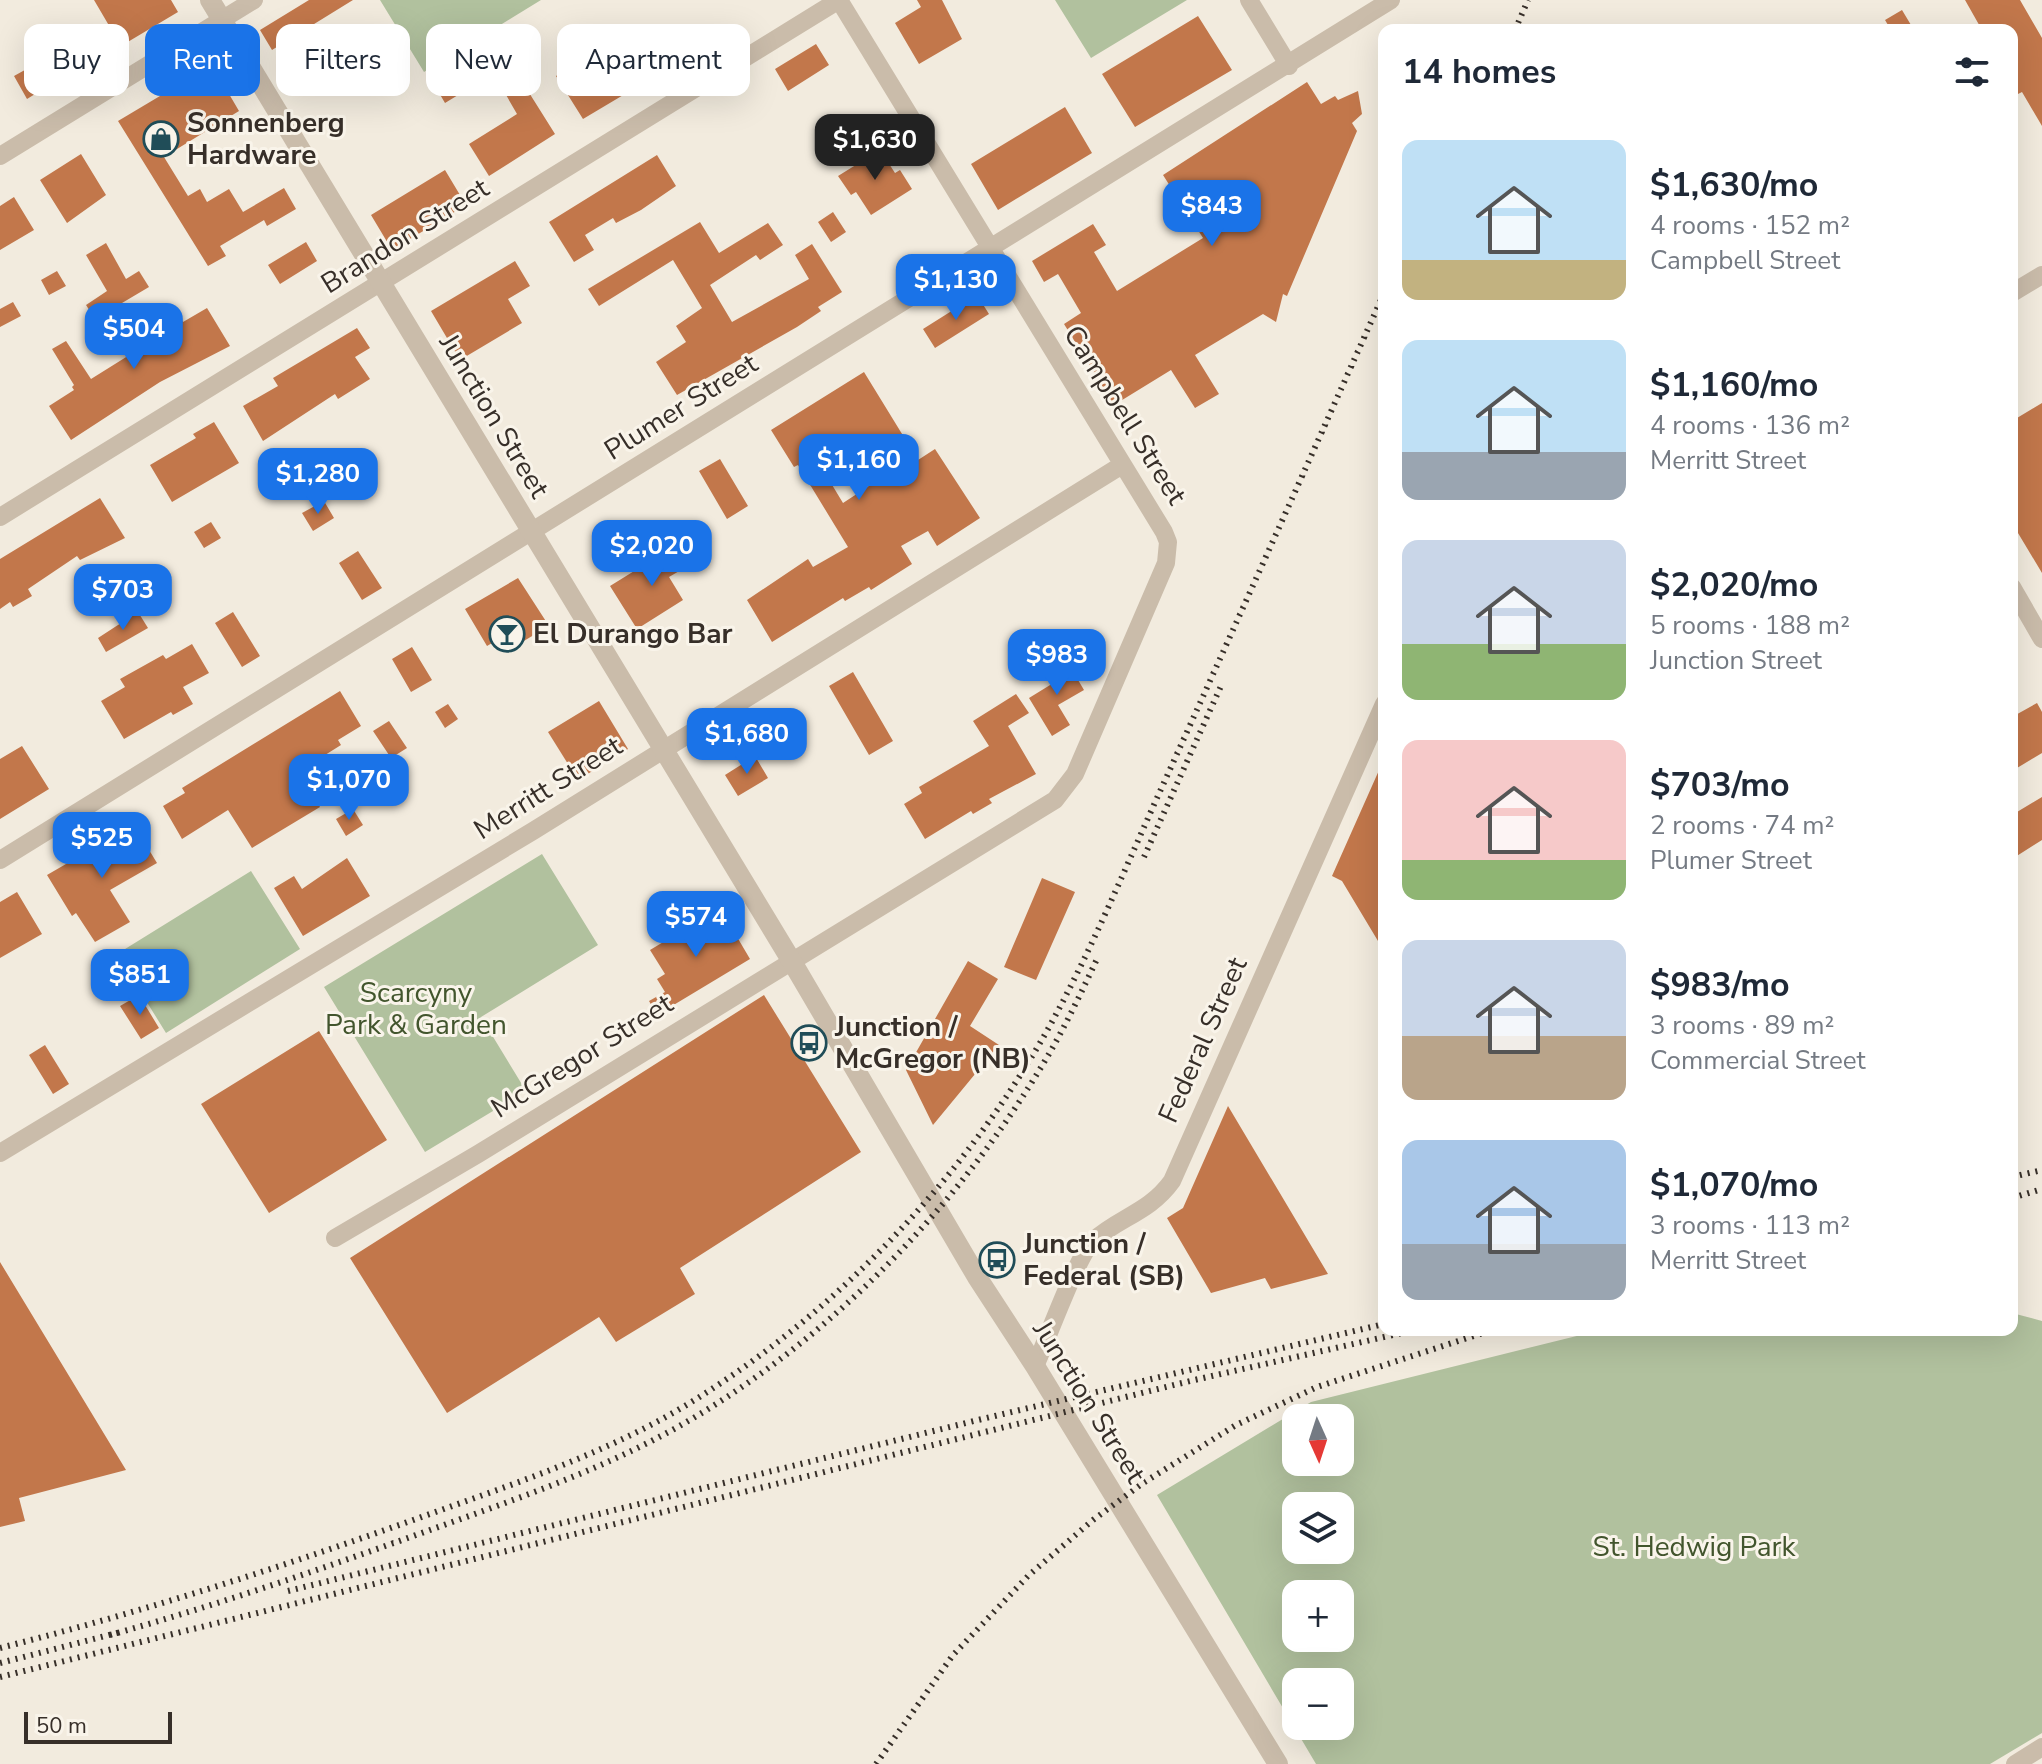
<!DOCTYPE html>
<html lang="en">
<head>
<meta charset="utf-8">
<style>
  :root { --surface:#fff; --page:#f6f6f7; --text:#1f2937; --muted:#747a83; --accent:#1a73e8 }
  body { margin:0; font-family:"Nunito Sans",sans-serif; background:var(--page); color:var(--text); height:100vh; display:flex; flex-direction:column; font-size:30px; white-space:nowrap }
  * { box-sizing:border-box; margin:0 }
  p { font-size:26px; color:var(--muted) }
  .icon { flex:none; width:44px; height:44px; fill:none; stroke:currentColor; stroke-width:2; stroke-linecap:round; stroke-linejoin:round }
  .map { position:relative; flex:1; overflow:hidden }
  .drawer { position:absolute; left:1378px; top:24px; width:640px; height:1312px; display:flex; flex-direction:column; background:var(--surface); border-radius:16px; box-shadow:0 8px 32px #0002 }
  .drawer>* { flex:none }
  .hud { position:absolute; left:24px; top:24px; width:760px; height:72px; display:flex; gap:16px }
  .needle { width:52px; rotate:177deg }
  .tools { position:absolute; left:1282px; top:1404px; display:grid; gap:16px }
  .tools a { display:grid; place-items:center; width:72px; height:72px; border-radius:16px; background:var(--surface); box-shadow:0 8px 32px #0002; font-size:40px }
  .scale { position:absolute; left:24px; bottom:20px; width:148px; box-sizing:border-box; padding-left:8px; border:4px solid #372f29; border-top:0; font-size:22px; line-height:28px; white-space:nowrap; color:#372f29; -webkit-text-stroke:6px #f9f4ea; paint-order:stroke }
  .price { position:absolute; translate:-50% -68px; padding:0 18px; border-radius:16px; background:var(--accent); color:#fff; font-size:26px; line-height:52px; filter:drop-shadow(0 2px 4px #0008) }
  .price::after { content:''; position:absolute; left:50%; top:48px; width:24px; height:18px; margin-left:-12px; background:inherit; clip-path:polygon(0 0,100% 0,50% 100%) }
  .price.current { background:#222; color:#fff }
  ul { padding:0; list-style:none }
  li { display:flex; align-items:center; gap:24px; height:200px; padding:0 24px }
  li span { display:grid; place-items:center; flex:none; width:224px; height:160px; border-radius:16px; color:#555 }
  li>.icon { margin-inline-start:auto }
  span .icon { width:96px; height:96px; fill:#fffc; stroke-width:1 }
  li b { font-size:34px }
  h2 { display:flex; justify-content:space-between; align-items:center; height:96px; padding:0 24px; font-size:34px }
  .chip { padding:0 28px; border-radius:16px; background:var(--surface); box-shadow:0 8px 32px #0002; font-size:28px; line-height:72px }
  .chip.current { background:var(--accent); color:#fff }
  .map>svg:first-child { display:block }
  .green { fill:#b1c19e; fill-rule:evenodd }
  .building { fill:#c2774b; fill-rule:evenodd }
  .lines { fill:none; stroke-linecap:round; stroke-linejoin:round }
  .minor { stroke:#cabcaa; stroke-width:18 }
  .tertiary { stroke:#cabcaa; stroke-width:20 }
  .rail { stroke:#372f29; stroke-width:6; stroke-dasharray:2 6; stroke-linecap:butt }
  .labels { text-anchor:middle; dominant-baseline:central; stroke-width:6; stroke-linejoin:round; paint-order:stroke }
  .poi-label { font-size:28px; font-weight:bold; fill:#372f29; stroke:#f9f4ea; text-anchor:start }
  .street-label { font-size:28px; fill:#372f29; stroke:#f9f4ea }
  .park-label { font-size:28px; fill:#42552d; stroke:#f9f4ea }
</style>
</head>
<body>
<div class="map">
<svg width="2042" height="1764" viewBox="0 0 2042 1764">
  <rect width="100%" height="100%" fill="#f2ebde"/>
  <path class="green" d="M380,0H541L424,72Z
    M1055,0H1187L1091,58Z
    M542,854L598,945L481,1017L526,1091L425,1152L324,987Z
    M251,871L300,949L166,1033L117,954Z
    M2012,1313L2042,1321V1733L1990,1764H1316L1157,1495L1311,1402L1601,1330H2012ZM1296,1418H1340V1462H1296ZM1296,1506H1340V1550H1296ZM1296,1594H1340V1638H1296ZM1296,1682H1340V1726H1296Z"/>
  <path class="building" d="M94,0H171L178,12L121,46Z
    M309,0H353L272,50L260,30Z
    M917,0H942L962,39L919,64L895,23L921,7Z
    M1965,0H2020L2042,38V126L2022,92L2012,97V30H1982Z
    M1902,10L1914,30H1891L1885,20Z
    M1198,16L1232,70L1135,127L1102,74Z
    M651,32L672,66L583,119L556,76L577,64L579,68L622,41L626,47Z
    M816,44L829,65L788,91L775,69Z
    M499,45L555,134L489,176L469,144L517,114L483,55Z
    M41,61L53,83L27,99L14,76Z
    M212,65L239,111L164,157L188,196L200,189L207,202L229,189L243,212L284,188L296,209L267,226L264,220L220,246L226,256L208,266L118,121Z
    M452,75L463,92L445,103L435,86Z
    M1307,82L1321,104L1335,96L1338,100L1358,91L1362,114L1352,123L1357,131L1287,296L1283,294L1276,322L1263,314L1195,355L1219,394L1195,408L1171,370L1114,405L1064,324L1081,313L1058,274L1044,282L1032,261L1093,224L1106,245L1094,252L1117,291L1203,238L1163,175Z
    M1065,107L1092,153L998,210L971,164Z
    M880,150L895,173L900,170L912,189L871,215L856,192L851,195L838,176Z
    M81,154L106,195L67,223L40,180Z
    M657,155L676,186L641,210L616,223L613,218L585,235L594,250L574,262L549,222Z
    M445,170L466,205L392,250L371,215Z
    M14,197L34,230L0,250V206Z
    M833,212L846,232L831,242L818,222Z
    M700,222L719,253L768,223L783,245L760,260L756,255L710,285L732,322L809,279L795,255L812,244L842,292L818,307L821,311L797,327L677,395L656,362L686,342L676,326L702,308L673,260L599,306L588,289Z
    M306,242L317,261L280,284L268,265Z
    M106,243L126,279L139,271L149,287L95,319L86,305L107,291L86,255Z
    M515,261L530,286L508,299L522,323L460,360L431,311Z
    M57,271L66,286L49,295L41,280Z
    M977,295L989,314L935,348L923,329Z
    M13,302L21,316L0,327V309Z
    M207,308L230,346L160,382L71,440L49,406L74,390L72,387L74,385L52,349L66,341L91,379L139,349L138,347L162,332L160,329L180,317L183,322Z
    M357,328L370,348L355,357L370,379L338,399L335,394L263,441L243,406L278,386L273,378Z
    M864,372L918,460L935,449L980,518L937,546L928,531L901,546L912,564L871,590L869,587L845,601L843,598L772,642L747,600L808,559L813,567L848,547L798,465L794,467L771,430ZM844,444L869,486L843,503L817,460Z
    M2042,403V573L2012,523V421Z
    M214,422L239,463L172,502L150,465L196,438L193,434Z
    M720,459L748,506L727,519L699,471Z
    M100,498L125,538L80,560L77,556L28,589L32,596L13,607L10,602L0,609V559Z
    M324,501L334,518L313,531L302,513Z
    M211,522L221,538L204,548L194,532Z
    M690,546L698,560L669,577L683,600L637,629L610,586L652,560L656,566Z
    M358,551L382,588L362,600L339,563Z
    M518,578L549,626L512,648L504,636L487,646L465,609Z
    M138,612L148,628L106,652L98,638Z
    M233,612L260,656L242,667L215,623Z
    M192,644L209,673L183,687L193,704L173,715L171,712L124,739L101,701L125,687L120,679L163,655L166,659Z
    M412,647L432,680L411,692L392,659Z
    M1065,658L1084,690L1058,705L1070,725L1052,736L1029,698L1055,682L1047,669Z
    M853,672L893,741L869,755L829,686Z
    M340,691L361,726L338,740L341,745L298,772L320,807L252,848L228,810L182,839L163,806L185,793L182,788Z
    M1016,694L1029,713L1008,726L1036,774L989,799L992,803L973,814L971,811L925,839L904,804L922,793L919,787L989,746L973,721Z
    M599,701L628,749L578,780L548,732Z
    M2037,703L2042,712V753L2017,768L2012,759V717Z
    M448,704L458,719L445,728L435,712Z
    M389,721L407,748L391,758L373,731Z
    M22,746L49,789L0,819V759Z
    M755,756L768,778L738,796L725,775Z
    M1384,759V951L1342,881L1332,876Z
    M2042,797V840L2012,859V815Z
    M353,809L363,825L346,836L336,819Z
    M132,822L157,863L110,890L130,922L95,942L76,913L72,916L47,875L116,835L114,832Z
    M347,858L370,896L303,936L274,888L294,876L302,889Z
    M1042,878L1075,892L1036,980L1004,967Z
    M17,892L42,934L0,958V902Z
    M720,908L750,959L657,1015L649,1001L665,992L657,979L665,974L650,950Z
    M968,961L998,979L970,1026L999,1045L933,1125L906,1070Z
    M139,995L159,1028L141,1039L120,1006Z
    M764,995L861,1152L680,1268L695,1294L616,1342L599,1317L447,1413L350,1258Z
    M319,1031L387,1140L269,1213L201,1104Z
    M45,1045L69,1084L53,1094L29,1055Z
    M1228,1106L1328,1274L1271,1289L1265,1278L1211,1293L1167,1218L1183,1208Z
    M0,1262L126,1470L19,1498L25,1521L0,1527Z"/>
  <g class="lines">
    <path class="minor" d="M1249,0L1289,66
      M0,156L254,0
      M2012,293L2042,275
      M0,517L839,0L1164,532L1168,542L1166,563L1075,774L1055,800L478,1154L335,1238
      M2012,587L2042,639
      M0,860L1391,0
      M0,1153L533,831L1122,465
      M1035,1366C1047,1341 1077,1256 1093,1241C1119,1217 1149,1213 1172,1181L1384,704
      M2015,1764L2042,1747"/>
    <path class="tertiary" d="M210,0L791,960L977,1277L1035,1366L1278,1764"/>
    <path class="rail" d="M1515,30L1528,0
      M1144,857L1221,686
      M2012,1177L2042,1170
      M2012,1198L2042,1189
      M288,1591L982,1419L1384,1324
      M110,1635C218,1605 324,1568 430,1530C522,1497 616,1465 700,1414C840,1329 962,1201 1046,1059C1065,1027 1081,993 1097,959
      M0,1648C142,1612 279,1568 416,1519C510,1485 607,1454 693,1401C838,1311 964,1178 1048,1029C1093,948 1128,861 1167,776C1240,615 1312,454 1384,293
      M0,1663L121,1632
      M0,1677L1190,1381L1415,1330
      M876,1764L953,1655L1029,1575L1093,1520L1143,1483L1236,1425L1317,1387L1492,1330"/>
  </g>
  <defs>
    <symbol id="shop-ring" viewBox="-11 -11 22 22"><circle r="9.5" fill="#f9f4ea" stroke="#204d58" stroke-width="1.5"/><path d="M-5-2.5h2.3a2.7 3.5 0 0 1 5.4 0H5L5.5 6h-11ZM-1.5-2.5h3a1.5 2.3 0 0 0-3 0Z" fill="#204d58"/></symbol>
    <symbol id="bar-ring" viewBox="-11 -11 22 22"><circle r="9.5" fill="#f9f4ea" stroke="#204d58" stroke-width="1.5"/><path d="M-6-5H6L.8 .8V4.5H3.5V6h-7V4.5H-.8V.8Z" fill="#204d58"/></symbol>
    <symbol id="bus-ring" viewBox="-11 -11 22 22"><circle r="9.5" fill="#f9f4ea" stroke="#204d58" stroke-width="1.5"/><path d="M-5-6H5V4H4V6H2V4H-2V6H-4V4H-5ZM-3.5-4V0h7V-4ZM-3.5 1.2v1.5H-2V1.2ZM2 1.2v1.5H3.5V1.2Z" fill="#204d58"/></symbol>
  </defs>
  <g fill-rule="evenodd">
    <use href="#shop-ring" x="141" y="119" width="40" height="40"/>
    <use href="#bar-ring" x="487" y="614" width="40" height="40"/>
    <use href="#bus-ring" x="789" y="1023" width="40" height="40"/>
    <use href="#bus-ring" x="977" y="1240" width="40" height="40"/>
  </g>
  <g class="labels">
    <g class="poi-label">
      <text x="187" y="123">Sonnenberg<tspan x="187" dy="32">Hardware</tspan></text>
      <text x="533" y="634">El Durango Bar</text>
      <text x="835" y="1027">Junction /<tspan x="835" dy="32">McGregor (NB)</tspan></text>
      <text x="1023" y="1244">Junction /<tspan x="1023" dy="32">Federal (SB)</tspan></text>
    </g>
    <g class="street-label">
      <text transform="translate(405 236) rotate(-32)">Brandon Street</text>
      <text transform="translate(681 407) rotate(-32)">Plumer Street</text>
      <text transform="translate(1125 415) rotate(58)">Campbell Street</text>
      <text transform="translate(494 416) rotate(59)">Junction Street</text>
      <text transform="translate(548 788) rotate(-32)">Merritt Street</text>
      <text transform="translate(1203 1040) rotate(-66)">Federal Street</text>
      <text transform="translate(582 1056) rotate(-32)">McGregor Street</text>
      <text transform="translate(1089 1402) rotate(58)">Junction Street</text>
    </g>
    <g class="park-label">
      <text x="416" y="993">Scarcyny<tspan x="416" dy="32">Park &amp; Garden</tspan></text>
      <text x="1694" y="1547">St. Hedwig Park</text>
    </g>
  </g>
</svg>
<div class="tools">
<a><svg class="needle" viewBox="-14 -14 28 28"><path d="M0-13l5 13h-10z" fill="#e53935"/><path d="M0 13l5-13h-10z" fill="#747a83"/></svg></a>
<a><svg class="icon" aria-label="layers" viewBox="0 0 24 24"><path d="M12 4l9 5-9 5-9-5zM3 14l9 5 9-5"/></svg></a>
<a>+</a>
<a>−</a>
</div>
<div class="scale">50 m</div>
<b class="price current" style="left:875px;top:182px">$1,630</b>
<b class="price" style="left:1212px;top:248px">$843</b>
<b class="price" style="left:956px;top:322px">$1,130</b>
<b class="price" style="left:134px;top:371px">$504</b>
<b class="price" style="left:859px;top:502px">$1,160</b>
<b class="price" style="left:318px;top:516px">$1,280</b>
<b class="price" style="left:652px;top:588px">$2,020</b>
<b class="price" style="left:123px;top:632px">$703</b>
<b class="price" style="left:1057px;top:697px">$983</b>
<b class="price" style="left:747px;top:776px">$1,680</b>
<b class="price" style="left:349px;top:822px">$1,070</b>
<b class="price" style="left:102px;top:880px">$525</b>
<b class="price" style="left:696px;top:959px">$574</b>
<b class="price" style="left:140px;top:1017px">$851</b>
<div class="hud">
<a class="chip">Buy</a>
<a class="chip current">Rent</a>
<a class="chip">Filters</a>
<a class="chip">New</a>
<a class="chip">Apartment</a>
</div>
<section class="drawer">
<h2>14 homes<svg class="icon" aria-label="filters" viewBox="0 0 24 24"><path d="M4 7h16M4 17h16"/><circle cx="9" cy="7" r="2"/><circle cx="15" cy="17" r="2"/></svg></h2>
<ul>
<li><span style="background:linear-gradient(#bfe0f5 75%,#c2b280 0)"><svg class="icon" aria-label="home" viewBox="0 0 24 24"><path d="M3 11l9-7 9 7M6 9v11h12V9"/></svg></span><div><b>$1,630/mo</b><p>4 rooms · 152 m²</p><p>Campbell Street</p></div></li>
<li><span style="background:linear-gradient(#bfe0f5 70%,#9aa5b1 0)"><svg class="icon" aria-label="home" viewBox="0 0 24 24"><path d="M3 11l9-7 9 7M6 9v11h12V9"/></svg></span><div><b>$1,160/mo</b><p>4 rooms · 136 m²</p><p>Merritt Street</p></div></li>
<li><span style="background:linear-gradient(#c9d6e8 65%,#8fb573 0)"><svg class="icon" aria-label="home" viewBox="0 0 24 24"><path d="M3 11l9-7 9 7M6 9v11h12V9"/></svg></span><div><b>$2,020/mo</b><p>5 rooms · 188 m²</p><p>Junction Street</p></div></li>
<li><span style="background:linear-gradient(#f6c9c9 75%,#8fb573 0)"><svg class="icon" aria-label="home" viewBox="0 0 24 24"><path d="M3 11l9-7 9 7M6 9v11h12V9"/></svg></span><div><b>$703/mo</b><p>2 rooms · 74 m²</p><p>Plumer Street</p></div></li>
<li><span style="background:linear-gradient(#c9d6e8 60%,#b9a48a 0)"><svg class="icon" aria-label="home" viewBox="0 0 24 24"><path d="M3 11l9-7 9 7M6 9v11h12V9"/></svg></span><div><b>$983/mo</b><p>3 rooms · 89 m²</p><p>Commercial Street</p></div></li>
<li><span style="background:linear-gradient(#a9c7e8 65%,#9aa5b1 0)"><svg class="icon" aria-label="home" viewBox="0 0 24 24"><path d="M3 11l9-7 9 7M6 9v11h12V9"/></svg></span><div><b>$1,070/mo</b><p>3 rooms · 113 m²</p><p>Merritt Street</p></div></li>
</ul>
</section>
</div>
</body>
</html>
